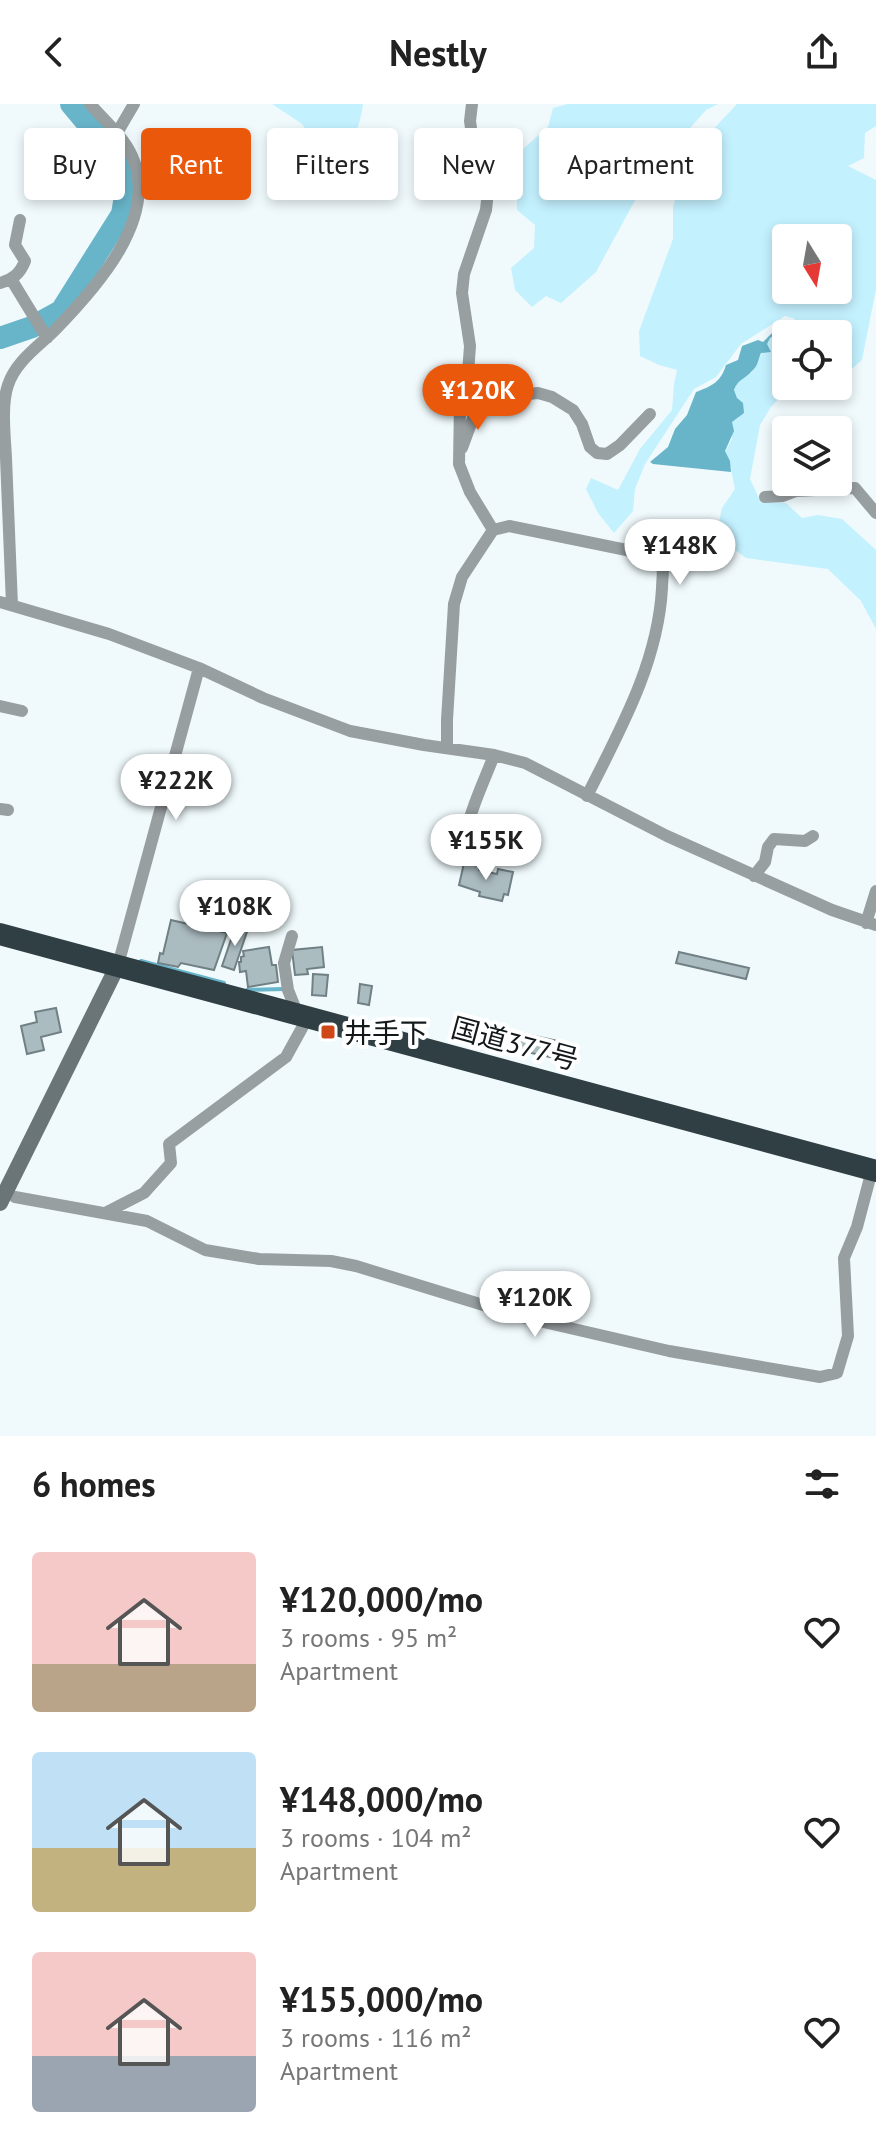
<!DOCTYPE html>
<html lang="en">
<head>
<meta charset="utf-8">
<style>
  :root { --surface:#fff; --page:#f6f6f6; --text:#222; --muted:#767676; --accent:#ea580c }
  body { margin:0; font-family:"PT Sans","Noto Sans JP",sans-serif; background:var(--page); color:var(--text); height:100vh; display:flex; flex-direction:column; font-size:30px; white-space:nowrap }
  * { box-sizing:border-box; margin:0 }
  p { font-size:26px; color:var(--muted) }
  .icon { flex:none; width:44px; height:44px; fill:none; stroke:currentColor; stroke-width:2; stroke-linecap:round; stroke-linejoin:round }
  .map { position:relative; height:1332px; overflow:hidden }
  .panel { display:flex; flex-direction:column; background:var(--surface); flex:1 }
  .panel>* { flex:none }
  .hud { position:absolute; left:24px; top:24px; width:828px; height:72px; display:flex; gap:16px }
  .needle { width:52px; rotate:169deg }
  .controls { position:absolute; left:772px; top:120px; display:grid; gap:16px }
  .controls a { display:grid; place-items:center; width:80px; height:80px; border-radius:8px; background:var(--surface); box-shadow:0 4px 12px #0003; font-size:40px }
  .price { position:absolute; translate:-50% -68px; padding:0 18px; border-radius:28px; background:#fff; color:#222; font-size:26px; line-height:52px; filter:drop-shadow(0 2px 4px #0008) }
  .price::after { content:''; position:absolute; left:50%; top:48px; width:24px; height:18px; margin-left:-12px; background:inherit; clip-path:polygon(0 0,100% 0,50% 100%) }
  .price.current { background:var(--accent); color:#fff }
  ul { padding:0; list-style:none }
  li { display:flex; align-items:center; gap:24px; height:200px; padding:0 32px }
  li span { display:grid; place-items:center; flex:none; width:224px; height:160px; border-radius:8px; color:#555 }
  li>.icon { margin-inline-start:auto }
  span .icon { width:96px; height:96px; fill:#fffc; stroke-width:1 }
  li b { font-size:34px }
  h2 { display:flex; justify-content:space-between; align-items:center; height:96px; padding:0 32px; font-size:34px }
  .tag { padding:0 28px; border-radius:8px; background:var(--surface); box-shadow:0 4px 12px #0003; font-size:28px; line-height:72px }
  .tag.current { background:var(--accent); color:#fff }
  header { display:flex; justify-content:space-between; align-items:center; height:104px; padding:0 32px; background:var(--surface); font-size:36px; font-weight:600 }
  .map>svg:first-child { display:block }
  .green { fill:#c4f1fe; fill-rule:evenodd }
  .water { fill:#68b4c9 }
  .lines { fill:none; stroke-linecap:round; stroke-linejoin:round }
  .stream { stroke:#68b4c9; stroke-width:4 }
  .river { stroke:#68b4c9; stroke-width:22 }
  .building { fill:#abbcc1; stroke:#708084; stroke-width:2 }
  .street { stroke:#989fa1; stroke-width:12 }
  .secondary { stroke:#6a7578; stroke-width:16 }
  .highway { stroke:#303f43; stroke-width:22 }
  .poi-dot { fill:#cf4719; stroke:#fff; stroke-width:3 }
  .labels { text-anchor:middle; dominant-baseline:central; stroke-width:8; stroke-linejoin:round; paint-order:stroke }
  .poi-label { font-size:28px; fill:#13191b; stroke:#fff; text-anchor:start }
  .street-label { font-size:28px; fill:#13191b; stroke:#fff }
</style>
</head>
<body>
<header><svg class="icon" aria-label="back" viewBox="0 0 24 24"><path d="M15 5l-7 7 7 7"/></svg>Nestly<svg class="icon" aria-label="share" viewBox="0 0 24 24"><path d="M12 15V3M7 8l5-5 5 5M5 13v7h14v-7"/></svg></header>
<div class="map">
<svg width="876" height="1332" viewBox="0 0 876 1332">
  <rect width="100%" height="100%" fill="#f0fafd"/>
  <path class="green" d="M272,0H363C357,37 353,36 319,45L302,20Z
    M568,0H718L706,6L669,48L640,87L596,168L561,199L546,192L532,203L515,186L511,164L534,144L535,121L517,106L516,69L524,44L548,23L553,4Z
    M737,0H876V22L865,29L864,54L848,62L876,76V185L862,256L844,272L838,265V230H786V282H791L771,303L760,321L750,375L760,396L786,399L802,414L818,411L842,415L876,446V525L861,497L828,465L746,454L716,432L722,404L735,385C732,372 731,359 725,348L732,335V317L738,314L737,294L734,287L737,278L752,268L770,234L784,225L792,224L791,218L795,215L785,212L741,240L716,273L694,285L645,360L635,385L633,407L614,429L598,409L586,385L591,374L618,386L640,345L672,306L674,280L677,266L659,261L640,252L639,227L673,135V103L682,72L703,36ZM786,134H838V186H786Z"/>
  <path class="water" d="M787,216L791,218L792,224L785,225L782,230L778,229L770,234L767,240L771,248L761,249C758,256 758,262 752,267C745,275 738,275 734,286L737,294L743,299L744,309L732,318L734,327L725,347L730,357L731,368L653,360L650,358L668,343L675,325L687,311L696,288C712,282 721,278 726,261L738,256L742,242L758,236L763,238L774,227L775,221Z"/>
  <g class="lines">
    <path class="stream" d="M141,857L224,879
      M247,886L284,885"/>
    <path class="river" d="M0,234L32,223L61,207L122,110L127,80L117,55L71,0"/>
  </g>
  <path class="building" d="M464,759L479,762V766L497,770L498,765L513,768L508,791L504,790L502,797L479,792L480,788L459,781Z
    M171,816L227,829L214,866L181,859L178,863L158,859L160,849L163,850Z
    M236,821L248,825L234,866L222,862Z
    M269,843L272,861H276L278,878L248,883L246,867L240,868L239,858H241V853L244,852L243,847Z
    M322,843L324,863L307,865L308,870L295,871L292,846Z
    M679,848L749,864L746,875L676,859Z
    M313,870L328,871L326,892L312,891Z
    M360,880L372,882L369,901L358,899Z
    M56,904L61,928L41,933L44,946L27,950L21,922L37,918L35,908Z
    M521,929L558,937L555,954L517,946Z"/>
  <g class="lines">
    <path class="street" d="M117,29L134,0
      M11,175L47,234
      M0,179C13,175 20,170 25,157L15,141L20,116
      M462,344L482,290L518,291L538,289L552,293L573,306L582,320L590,343L597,349L607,350L620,341L650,310
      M765,393L783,392L796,387L855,384L876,409
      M493,426L509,422L646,450L660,454C665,464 662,474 662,484C658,559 620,626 587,692
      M0,498L109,530L199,564L263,594L350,627L424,641L494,651L525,659L667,732L832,806L876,821
      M12,501C10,452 8,403 6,354C5,333 1,301 8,281C16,257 38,243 55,226C95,185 160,114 132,52C123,32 104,16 90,0
      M0,602L22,607
      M447,643V616L454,500L462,473L493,426L470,388L459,360L460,298L468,269L470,242L462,189L464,170L486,106L488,87L484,66L473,38L470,17L472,0
      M0,705L8,706
      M465,755C462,719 482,684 494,651
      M754,772L765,758L768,743L774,735L805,737L813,732
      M866,819L876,787
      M292,832L284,859L288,886L298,911
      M118,861L199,564
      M15,1093L147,1117L205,1146L259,1155L331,1157L356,1162L522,1213L669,1247L820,1273L837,1269L848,1232L844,1154L857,1123L872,1066
      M105,1109L144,1089L171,1059L169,1040L286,953L308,913"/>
    <path class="secondary" d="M0,1099L118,861"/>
    <path class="highway" d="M0,830L876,1067"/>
  </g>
  <rect class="poi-dot" x="320" y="920" width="16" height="16" rx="4"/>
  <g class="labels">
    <g class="poi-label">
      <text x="344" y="928">井手下</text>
    </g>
    <g class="street-label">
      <text transform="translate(515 939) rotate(15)">国道377号</text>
    </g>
  </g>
</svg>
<div class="controls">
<a><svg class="needle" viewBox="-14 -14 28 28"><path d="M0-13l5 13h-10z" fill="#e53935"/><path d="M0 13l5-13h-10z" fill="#767676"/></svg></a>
<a><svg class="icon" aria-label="locate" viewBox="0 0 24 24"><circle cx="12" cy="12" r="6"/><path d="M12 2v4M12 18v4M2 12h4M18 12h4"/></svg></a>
<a><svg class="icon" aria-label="layers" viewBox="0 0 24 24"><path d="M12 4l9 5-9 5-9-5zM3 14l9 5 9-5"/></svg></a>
</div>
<b class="price current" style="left:478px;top:328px">¥120K</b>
<b class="price" style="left:680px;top:483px">¥148K</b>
<b class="price" style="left:176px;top:718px">¥222K</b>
<b class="price" style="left:486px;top:778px">¥155K</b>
<b class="price" style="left:235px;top:844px">¥108K</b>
<b class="price" style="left:535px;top:1235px">¥120K</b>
<div class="hud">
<a class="tag">Buy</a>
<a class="tag current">Rent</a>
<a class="tag">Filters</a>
<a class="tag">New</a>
<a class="tag">Apartment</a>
</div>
</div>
<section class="panel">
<h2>6 homes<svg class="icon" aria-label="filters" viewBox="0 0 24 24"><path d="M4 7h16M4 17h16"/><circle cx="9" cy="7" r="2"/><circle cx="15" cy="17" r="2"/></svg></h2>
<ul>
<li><span style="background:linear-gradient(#f6c9c9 70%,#b9a48a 0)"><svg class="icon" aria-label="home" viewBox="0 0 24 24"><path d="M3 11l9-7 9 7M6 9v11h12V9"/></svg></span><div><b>¥120,000/mo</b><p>3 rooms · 95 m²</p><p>Apartment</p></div><svg class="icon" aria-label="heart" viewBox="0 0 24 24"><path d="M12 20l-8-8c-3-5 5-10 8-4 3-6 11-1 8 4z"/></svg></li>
<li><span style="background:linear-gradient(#bfe0f5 60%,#c2b280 0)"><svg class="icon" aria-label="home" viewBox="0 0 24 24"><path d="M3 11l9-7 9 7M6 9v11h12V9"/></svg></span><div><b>¥148,000/mo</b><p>3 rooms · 104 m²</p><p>Apartment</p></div><svg class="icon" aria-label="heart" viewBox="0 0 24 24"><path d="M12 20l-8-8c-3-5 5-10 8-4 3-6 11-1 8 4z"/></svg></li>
<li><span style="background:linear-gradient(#f6c9c9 65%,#9aa5b1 0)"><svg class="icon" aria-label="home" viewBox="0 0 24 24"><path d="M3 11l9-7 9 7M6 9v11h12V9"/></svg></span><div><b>¥155,000/mo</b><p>3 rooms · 116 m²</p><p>Apartment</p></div><svg class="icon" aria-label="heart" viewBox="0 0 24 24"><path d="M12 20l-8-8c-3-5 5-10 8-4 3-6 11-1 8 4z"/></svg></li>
</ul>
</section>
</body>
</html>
